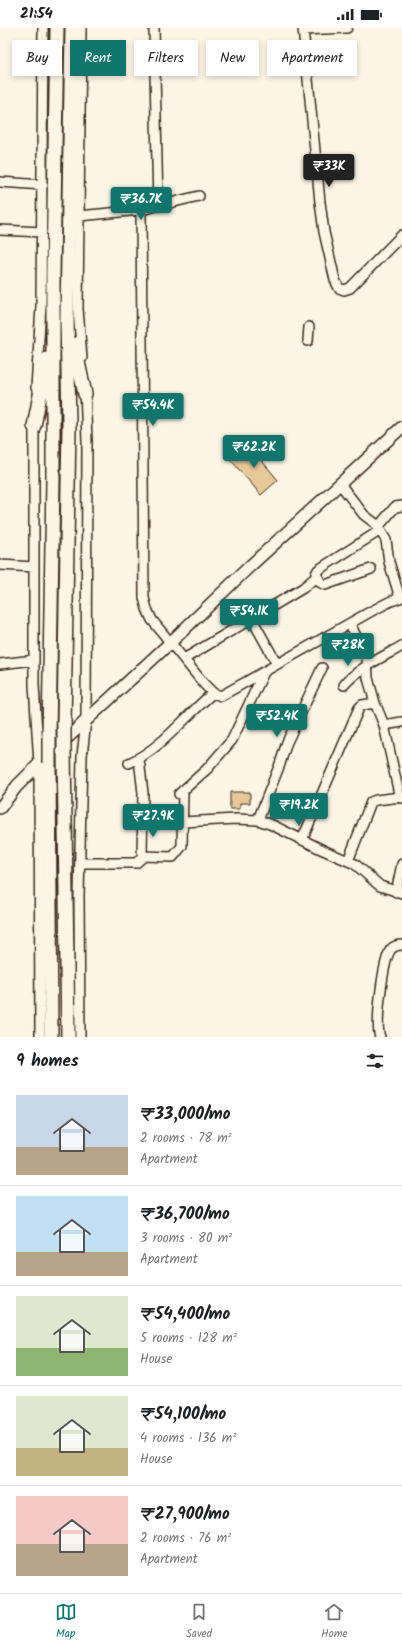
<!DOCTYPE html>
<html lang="en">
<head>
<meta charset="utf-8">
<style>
  :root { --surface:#fff; --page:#f2f2f2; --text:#202124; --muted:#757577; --line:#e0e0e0; --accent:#0f766e }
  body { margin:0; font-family:Kalam,sans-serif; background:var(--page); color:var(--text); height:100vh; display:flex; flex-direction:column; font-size:15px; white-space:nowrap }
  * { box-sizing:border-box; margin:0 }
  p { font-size:13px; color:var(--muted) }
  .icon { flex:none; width:22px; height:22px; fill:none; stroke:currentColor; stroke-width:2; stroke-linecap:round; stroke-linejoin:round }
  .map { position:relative; height:1009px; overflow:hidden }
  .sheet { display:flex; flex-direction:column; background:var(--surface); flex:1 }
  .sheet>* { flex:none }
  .hud { position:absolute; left:12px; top:12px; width:378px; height:36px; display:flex; gap:8px }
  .price { position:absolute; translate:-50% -34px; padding:0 9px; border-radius:4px; background:var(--accent); color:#fff; font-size:13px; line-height:26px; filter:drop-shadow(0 1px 2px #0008) }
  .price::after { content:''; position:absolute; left:50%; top:24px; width:12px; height:9px; margin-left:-6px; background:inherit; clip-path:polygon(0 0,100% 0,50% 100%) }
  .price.current { background:#222; color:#fff }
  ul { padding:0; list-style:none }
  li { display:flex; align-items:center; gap:12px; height:100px; padding:0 16px }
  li+li { border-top:1px solid var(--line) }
  li span { display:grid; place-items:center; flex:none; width:112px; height:80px; border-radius:0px; color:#555 }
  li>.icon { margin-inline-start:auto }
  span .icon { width:48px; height:48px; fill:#fffc; stroke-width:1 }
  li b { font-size:17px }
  h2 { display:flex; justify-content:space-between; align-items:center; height:48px; padding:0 16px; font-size:17px }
  .chip { padding:0 14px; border-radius:0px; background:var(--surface); box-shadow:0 2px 6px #0003; font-size:14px; line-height:36px }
  .chip.current { background:var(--accent); color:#fff }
  .status { display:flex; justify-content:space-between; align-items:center; height:28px; padding:0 20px; background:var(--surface); direction:ltr }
  .status svg { height:11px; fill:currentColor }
  .tab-bar { display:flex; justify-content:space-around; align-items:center; height:56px; border-top:1px solid var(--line); background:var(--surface); font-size:11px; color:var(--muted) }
  .tab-bar a { display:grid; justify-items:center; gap:2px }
  .tab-bar .current { color:var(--accent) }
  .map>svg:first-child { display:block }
  .building { fill:#e7c899; stroke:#3b2a1e }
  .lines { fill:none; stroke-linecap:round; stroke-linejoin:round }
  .minor-casing { stroke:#3b2a1e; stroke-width:12 }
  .major-casing { stroke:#3b2a1e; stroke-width:14 }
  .highway-casing { stroke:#3b2a1e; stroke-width:16 }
  .minor { stroke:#fcf5e5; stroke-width:9 }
  .major { stroke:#fcf5e5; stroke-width:11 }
  .highway { stroke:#fcf5e5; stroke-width:13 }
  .highway-bridge-casing { stroke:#3b2a1e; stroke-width:16; stroke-linecap:butt }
  .highway-bridge { stroke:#fcf5e5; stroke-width:13 }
</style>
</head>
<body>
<div class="status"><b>21:54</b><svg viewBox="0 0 49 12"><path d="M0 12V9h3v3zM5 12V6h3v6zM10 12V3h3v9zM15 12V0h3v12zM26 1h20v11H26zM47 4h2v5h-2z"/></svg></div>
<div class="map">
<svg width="402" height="1009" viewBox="0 0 402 1009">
  <rect width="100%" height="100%" fill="#fcf5e5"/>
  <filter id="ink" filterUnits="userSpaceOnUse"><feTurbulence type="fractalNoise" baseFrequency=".025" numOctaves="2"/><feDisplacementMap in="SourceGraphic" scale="8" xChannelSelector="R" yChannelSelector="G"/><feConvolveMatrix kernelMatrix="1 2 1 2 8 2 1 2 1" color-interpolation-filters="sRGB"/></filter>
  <g filter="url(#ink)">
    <path class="building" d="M247,415L278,452L261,467L229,430Z
      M230,764H250V775H240V781H230Z"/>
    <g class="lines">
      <defs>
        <path id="minor" d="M81,0L78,281L82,330
          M154,0L158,178
          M303,0L320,174L324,204L335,252L339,260L344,262L350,260L402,207
          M303,2L347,0
          M0,154L43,157
          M141,182L144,570L147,581L152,592L204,656L213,665L221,668L368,585L389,574L402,569
          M79,188L141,182L199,168
          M0,202L42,204
          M308,313L309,299
          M36,360L41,278L43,0
          M34,393V657L39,736L40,1009
          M340,456L364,487L376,496L379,501L376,505L318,542L316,546L321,555L325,557L371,541
          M378,499L395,479L402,478
          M379,501L386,512L389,534L400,570
          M0,537L34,539
          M252,591L277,636
          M350,596L367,630L368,650L375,675L384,697L399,766L402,770
          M184,631L303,560L317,548
          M0,636L34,632
          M344,657C358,640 383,629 402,618
          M384,697L402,694
          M139,731L143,765L142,828L173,829L182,818L183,762
          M129,735C163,720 185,688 213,665
          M179,766L207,741L232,712L264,644
          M258,792L280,736L287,714L322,640
          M183,794L236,791L258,792L270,796L323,822L355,836L380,858L402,865
          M302,812L359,680L362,677L375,675
          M348,833L371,774L376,772L401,769
          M80,835H136L144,828
          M396,864L402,836
          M80,1009L79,868L82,728L86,692L87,413L85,361
          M380,1009C375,996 383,932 391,921C394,918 398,917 402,917"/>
        <path id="major" d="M0,780L17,758L39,736L170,615L249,539L402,399"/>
        <path id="highway" d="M74,316L85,366
          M34,398L47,331
          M64,697L69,397L67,288L72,0
          M49,709L53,451V245L57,0
          M64,722L68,1009
          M49,735L51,1009"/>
      </defs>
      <use href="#minor" class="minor-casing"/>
      <use href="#major" class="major-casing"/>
      <use href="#highway" class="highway-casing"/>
      <use href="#minor" class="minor"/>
      <use href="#major" class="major"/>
      <use href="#highway" class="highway"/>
      <defs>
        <path id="highway-bridge" d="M64,722V697
          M49,735V709"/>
      </defs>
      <use href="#highway-bridge" class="highway-bridge-casing"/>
      <use href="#highway-bridge" class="highway-bridge"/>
    </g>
  </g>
</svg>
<b class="price current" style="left:329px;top:160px">₹33K</b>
<b class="price" style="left:141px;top:193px">₹36.7K</b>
<b class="price" style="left:153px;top:399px">₹54.4K</b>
<b class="price" style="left:254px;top:441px">₹62.2K</b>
<b class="price" style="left:249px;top:605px">₹54.1K</b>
<b class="price" style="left:348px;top:639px">₹28K</b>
<b class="price" style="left:277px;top:710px">₹52.4K</b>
<b class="price" style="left:299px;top:799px">₹19.2K</b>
<b class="price" style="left:153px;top:810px">₹27.9K</b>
<div class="hud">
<a class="chip">Buy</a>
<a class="chip current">Rent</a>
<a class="chip">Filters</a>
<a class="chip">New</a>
<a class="chip">Apartment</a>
</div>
</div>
<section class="sheet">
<h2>9 homes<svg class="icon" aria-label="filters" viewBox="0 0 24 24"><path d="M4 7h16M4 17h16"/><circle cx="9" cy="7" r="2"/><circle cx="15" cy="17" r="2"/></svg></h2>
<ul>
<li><span style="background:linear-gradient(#c9d6e8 65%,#b9a48a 0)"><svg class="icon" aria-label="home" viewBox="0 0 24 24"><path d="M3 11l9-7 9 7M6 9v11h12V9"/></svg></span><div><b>₹33,000/mo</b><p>2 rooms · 78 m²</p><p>Apartment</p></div></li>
<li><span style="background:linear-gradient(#bfe0f5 70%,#b9a48a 0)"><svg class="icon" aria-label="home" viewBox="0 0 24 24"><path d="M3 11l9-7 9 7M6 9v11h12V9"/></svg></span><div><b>₹36,700/mo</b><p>3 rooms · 80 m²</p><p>Apartment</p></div></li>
<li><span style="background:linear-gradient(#dfe7d0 65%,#8fb573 0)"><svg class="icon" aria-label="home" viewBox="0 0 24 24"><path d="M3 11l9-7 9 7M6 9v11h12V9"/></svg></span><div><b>₹54,400/mo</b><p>5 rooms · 128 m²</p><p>House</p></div></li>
<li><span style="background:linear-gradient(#dfe7d0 65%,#c2b280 0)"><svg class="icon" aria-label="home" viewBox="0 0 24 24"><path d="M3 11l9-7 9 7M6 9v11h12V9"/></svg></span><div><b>₹54,100/mo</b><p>4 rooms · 136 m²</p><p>House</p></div></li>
<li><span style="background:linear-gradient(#f6c9c9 60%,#b9a48a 0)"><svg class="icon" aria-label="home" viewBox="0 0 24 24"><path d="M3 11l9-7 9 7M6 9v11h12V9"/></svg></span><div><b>₹27,900/mo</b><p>2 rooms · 76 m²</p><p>Apartment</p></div></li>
</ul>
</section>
<nav class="tab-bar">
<a class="current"><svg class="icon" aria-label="map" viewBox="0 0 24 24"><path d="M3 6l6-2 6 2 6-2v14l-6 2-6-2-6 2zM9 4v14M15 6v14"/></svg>Map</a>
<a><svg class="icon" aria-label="saved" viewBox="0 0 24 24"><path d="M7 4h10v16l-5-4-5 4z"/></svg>Saved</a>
<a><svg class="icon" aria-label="home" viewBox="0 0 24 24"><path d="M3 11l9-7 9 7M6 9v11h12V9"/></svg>Home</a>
</nav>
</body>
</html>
